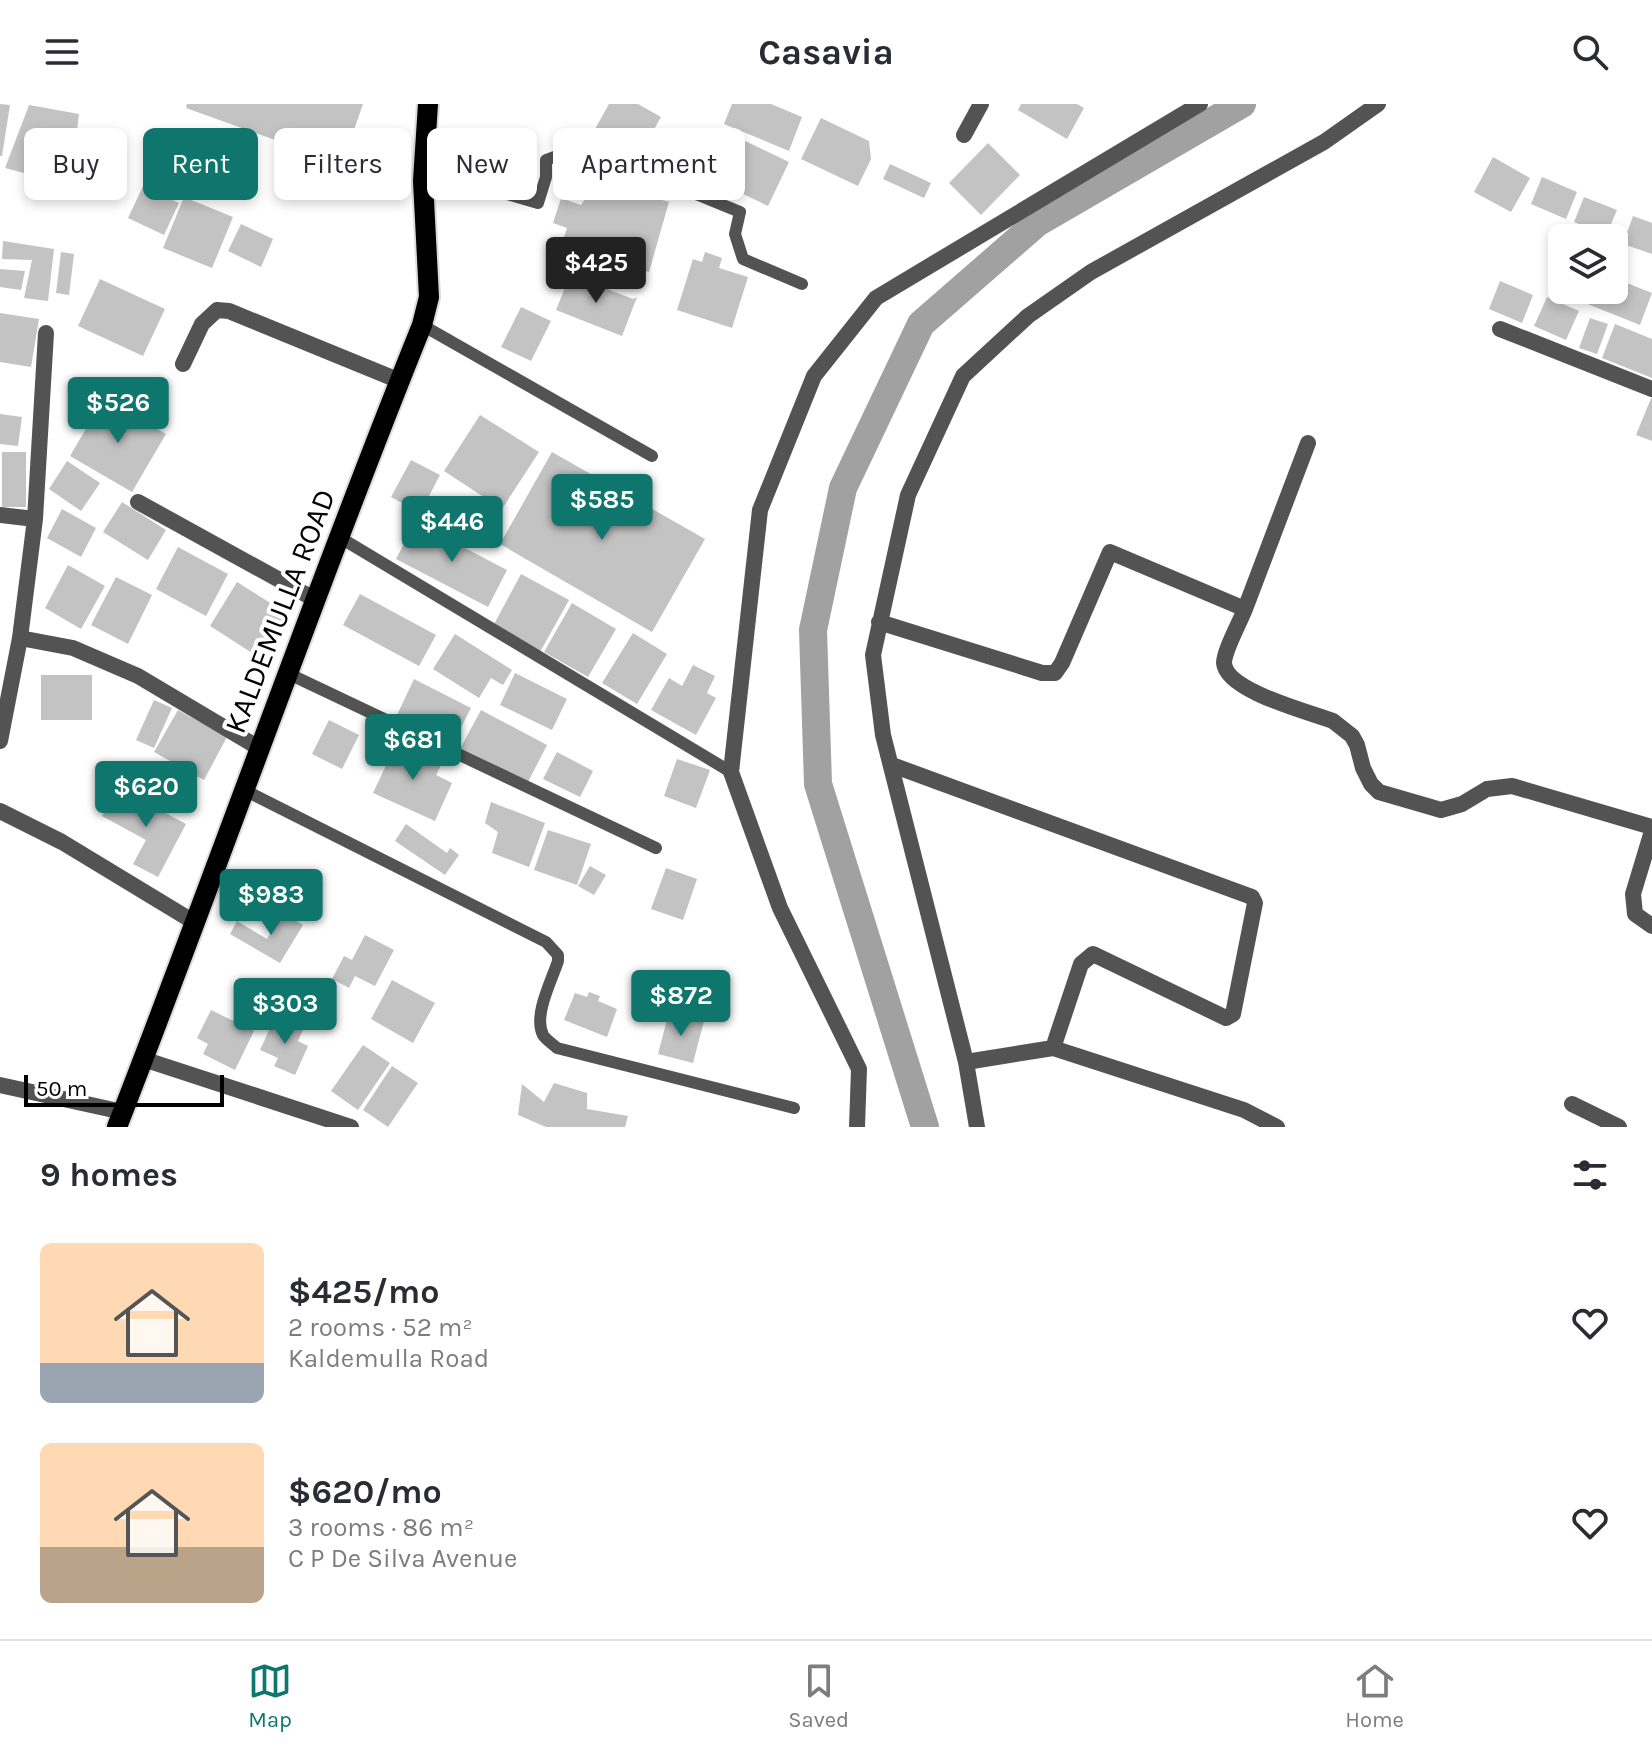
<!DOCTYPE html>
<html lang="en">
<head>
<meta charset="utf-8">
<style>
  :root { --surface:#fff; --page:#f7f7f7; --text:#2b2b33; --muted:#7c7c81; --line:#e1e1e2; --accent:#0f766e }
  body { margin:0; font-family:Karla,sans-serif; background:var(--page); color:var(--text); height:100vh; display:flex; flex-direction:column; font-size:30px; white-space:nowrap }
  * { box-sizing:border-box; margin:0 }
  p { font-size:26px; color:var(--muted) }
  .icon { flex:none; width:44px; height:44px; fill:none; stroke:currentColor; stroke-width:2; stroke-linecap:round; stroke-linejoin:round }
  .map { position:relative; height:1023px; overflow:hidden }
  .panel { display:flex; flex-direction:column; background:var(--surface); flex:1 }
  .panel>* { flex:none }
  .hud { position:absolute; left:24px; top:24px; width:800px; height:72px; display:flex; gap:16px }
  .fabs { position:absolute; left:1548px; top:120px; display:grid; gap:16px }
  .fabs a { display:grid; place-items:center; width:80px; height:80px; border-radius:12px; background:var(--surface); box-shadow:0 4px 12px #0003; font-size:40px }
  .scale { position:absolute; left:24px; bottom:20px; width:200px; box-sizing:border-box; padding-left:8px; border:4px solid #000; border-top:0; font-size:22px; line-height:28px; white-space:nowrap; color:#000; -webkit-text-stroke:6px #fff; paint-order:stroke }
  .price { position:absolute; translate:-50% -68px; padding:0 18px; border-radius:8px; background:var(--accent); color:#fff; font-size:26px; line-height:52px; filter:drop-shadow(0 2px 4px #0008) }
  .price::after { content:''; position:absolute; left:50%; top:48px; width:24px; height:18px; margin-left:-12px; background:inherit; clip-path:polygon(0 0,100% 0,50% 100%) }
  .price.selected { background:#222; color:#fff }
  ul { padding:0; list-style:none }
  li { display:flex; align-items:center; gap:24px; height:200px; padding:0 40px }
  li span { display:grid; place-items:center; flex:none; width:224px; height:160px; border-radius:12px; color:#555 }
  li>.icon { margin-inline-start:auto }
  span .icon { width:96px; height:96px; fill:#fffc; stroke-width:1 }
  li b { font-size:34px }
  h2 { display:flex; justify-content:space-between; align-items:center; height:96px; padding:0 40px; font-size:34px }
  .pill { padding:0 28px; border-radius:12px; background:var(--surface); box-shadow:0 4px 12px #0003; font-size:28px; line-height:72px }
  .pill.selected { background:var(--accent); color:#fff }
  header { display:flex; justify-content:space-between; align-items:center; height:104px; padding:0 40px; background:var(--surface); font-size:36px; font-weight:700 }
  .tab-bar { display:flex; justify-content:space-around; align-items:center; height:112px; border-top:2px solid var(--line); background:var(--surface); font-size:22px; color:var(--muted) }
  .tab-bar a { display:grid; justify-items:center; gap:4px }
  .tab-bar .selected { color:var(--accent) }
  .map>svg:first-child { display:block }
  .lines { fill:none; stroke-linecap:round; stroke-linejoin:round }
  .canal { stroke:#a1a1a1; stroke-width:28 }
  .building { fill:#c3c3c3 }
  .primary-casing { stroke:#dbdbdb; stroke-width:24 }
  .service { stroke:#535353; stroke-width:12 }
  .minor { stroke:#535353; stroke-width:16 }
  .primary { stroke:#000; stroke-width:20 }
  .labels { text-anchor:middle; dominant-baseline:central; stroke-width:8; stroke-linejoin:round; paint-order:stroke }
  .street-label { font-size:30px; fill:#000; stroke:#fff }
</style>
</head>
<body>
<header><svg class="icon" aria-label="menu" viewBox="0 0 24 24"><path d="M4 6h16M4 12h16M4 18h16"/></svg>Casavia<svg class="icon" aria-label="search" viewBox="0 0 24 24"><circle cx="10" cy="10" r="6"/><path d="M15 15l6 6"/></svg></header>
<div class="map">
<svg width="1652" height="1023" viewBox="0 0 1652 1023">
  <rect width="100%" height="100%" fill="#fff"/>
  <g class="lines">
    <path class="canal" d="M925,1023L818,680L813,526L843,384L921,220L1037,119L1242,0"/>
  </g>
  <path class="building" d="M0,0L10,1L2,52H0Z
    M187,0H363L342,60L186,4Z
    M609,0H638L661,13L640,50L595,25Z
    M732,0H771L802,13L789,47L724,20Z
    M1021,0H1077L1084,4L1067,35L1018,6Z
    M29,1L79,10L77,27L59,28L43,74L5,64Z
    M821,14L869,37L871,55L858,82L801,55Z
    M741,35L789,58L768,102L720,79Z
    M988,39L1020,71L981,111L949,79Z
    M171,52L228,68L222,91L165,75Z
    M1493,53L1530,74L1511,108L1474,88Z
    M890,60L931,79L924,94L883,75Z
    M1542,73L1577,88L1566,115L1531,100Z
    M597,77L669,98L649,168L615,158L601,170L557,155L567,124L553,119L561,94L581,101Z
    M143,82L179,99L164,131L128,114Z
    M184,93L233,113L212,164L163,144Z
    M1584,93L1617,106L1606,132L1574,118Z
    M1633,112L1652,119V150L1623,140Z
    M241,120L273,135L261,163L228,147Z
    M3,137L54,145L48,197L24,194L32,156L2,155Z
    M61,148L74,150L69,191L56,189Z
    M705,148L722,154L719,164L748,173L732,224L677,206L693,155L702,158Z
    M0,165L25,167L21,186L0,183Z
    M570,171L633,195L637,193L622,232L556,206Z
    M1614,174L1652,189L1640,221L1585,199L1590,186H1614Z
    M100,175L165,205L143,252L78,222Z
    M1500,177L1533,191L1522,219L1489,205Z
    M1547,193L1579,207L1566,236L1534,222Z
    M521,203L551,217L531,257L501,243Z
    M0,209L39,215L31,263L0,258Z
    M1590,214L1608,220L1597,250L1579,244Z
    M1615,220L1652,235V274L1602,254Z
    M1652,292V337L1636,331Z
    M104,294L166,330L132,388L70,352Z
    M0,310L22,313L18,342L0,340Z
    M480,311L539,348L502,405L444,367Z
    M2,348H26V403H2Z
    M552,348L705,435L652,528L500,440Z
    M411,356L440,371L420,409L391,393Z
    M67,357L100,379L81,407L49,385Z
    M122,398L166,426L148,456L103,428Z
    M62,405L96,424L81,453L47,434Z
    M415,418L507,466L488,503L396,455Z
    M178,443L228,470L206,512L156,485Z
    M68,461L105,482L81,525L45,504Z
    M521,470L569,496L540,548L493,522Z
    M116,473L152,491L128,540L91,521Z
    M237,478L288,510L260,554L210,522Z
    M360,490L436,531L419,562L343,521Z
    M572,499L616,525L588,573L544,548Z
    M633,529L667,550L637,600L602,579Z
    M455,530L512,566L503,581L491,574L479,594L433,565Z
    M693,561L715,572L707,589L716,594L696,631L651,606L669,574L682,582Z
    M515,569L567,595L552,626L500,601Z
    M41,571H92V616H41Z
    M414,575L471,604L452,641L396,613Z
    M154,596L172,604L154,644L136,636Z
    M178,606L227,633L204,676L154,648Z
    M481,606L547,641L527,680L460,645Z
    M329,616L359,631L342,665L312,650Z
    M397,638L442,659L436,671L452,679L435,717L373,689Z
    M557,648L593,667L580,693L543,675Z
    M677,655L710,666L696,704L664,692Z
    M117,683L186,720L158,773L133,760L146,736L102,712Z
    M491,698L545,719L529,763L492,749L498,728L485,719Z
    M406,720L447,749L450,744L459,751L445,771L395,737Z
    M548,726L591,740L577,781L534,766Z
    M590,762L606,771L594,791L578,782Z
    M666,764L697,775L683,816L651,805Z
    M282,808L303,821L280,859L230,830L237,817L267,835Z
    M365,831L394,846L375,882L355,872L349,884L332,875L344,852L352,856Z
    M392,876L435,899L413,939L371,915Z
    M589,888L600,892L598,897L617,905L607,933L564,916L575,889L587,893Z
    M211,906L254,927L235,966L203,950L208,940L197,934Z
    M669,908L704,917L693,959L658,950Z
    M275,913L303,926L298,937L308,942L295,971L274,962L278,954L260,946Z
    M363,941L390,959L358,1006L331,987Z
    M392,962L418,979L388,1023L363,1006Z
    M554,979L587,989V1005L628,1012L625,1023H546L518,1011L522,980L544,998Z"/>
  <g class="lines">
    <defs>
      <path id="primary" d="M117,1023C221,756 315,487 422,221L429,193L423,77L428,0"/>
    </defs>
    <use href="#primary" class="primary-casing"/>
    <path class="service" d="M423,77L497,83L507,90L538,99L546,73V56L581,43L740,108L735,130L743,155L802,180
      M422,221L652,352
      M339,433L731,668
      M287,569L656,744
      M246,687L546,838L558,851V857C552,876 533,911 543,931C546,936 553,940 557,944L794,1004"/>
    <path class="minor" d="M964,31L981,0
      M1500,225L1652,285
      M183,260L202,220L217,206L229,207L400,277
      M138,398L314,495
      M0,411L35,415
      M1245,505C1240,518 1224,547 1224,559C1226,587 1309,608 1333,617L1352,632L1357,641L1363,664L1371,680L1379,688L1441,706L1462,700L1487,685L1512,682L1652,723
      M879,518L1042,569H1055L1062,559L1110,448L1245,505L1308,339
      M20,534L35,415L46,229
      M0,637L20,534L73,544L138,572L259,644
      M892,661L1252,793L1255,799L1233,910L1226,914L1093,850L1081,860L1053,944
      M0,707L62,738L194,818
      M1652,727L1633,790L1635,810L1652,822
      M143,955L351,1023
      M966,958L1053,944L1244,1006L1277,1023
      M0,981L123,1008
      M1572,1000L1619,1023
      M857,1023L859,965L780,804L731,668L760,406L814,272L876,194L1200,0
      M977,1023L966,958L883,631L873,551L908,391L963,272L1028,212L1091,168L1324,38L1378,0"/>
    <use href="#primary" class="primary"/>
  </g>
  <g class="labels">
    <g class="street-label">
      <text transform="translate(280 507) rotate(-69)">KALDEMULLA ROAD</text>
    </g>
  </g>
</svg>
<div class="fabs">
<a><svg class="icon" aria-label="layers" viewBox="0 0 24 24"><path d="M12 4l9 5-9 5-9-5zM3 14l9 5 9-5"/></svg></a>
</div>
<div class="scale">50 m</div>
<b class="price selected" style="left:596px;top:201px">$425</b>
<b class="price" style="left:118px;top:341px">$526</b>
<b class="price" style="left:602px;top:438px">$585</b>
<b class="price" style="left:452px;top:460px">$446</b>
<b class="price" style="left:413px;top:678px">$681</b>
<b class="price" style="left:146px;top:725px">$620</b>
<b class="price" style="left:271px;top:833px">$983</b>
<b class="price" style="left:681px;top:934px">$872</b>
<b class="price" style="left:285px;top:942px">$303</b>
<div class="hud">
<a class="pill">Buy</a>
<a class="pill selected">Rent</a>
<a class="pill">Filters</a>
<a class="pill">New</a>
<a class="pill">Apartment</a>
</div>
</div>
<section class="panel">
<h2>9 homes<svg class="icon" aria-label="filters" viewBox="0 0 24 24"><path d="M4 7h16M4 17h16"/><circle cx="9" cy="7" r="2"/><circle cx="15" cy="17" r="2"/></svg></h2>
<ul>
<li><span style="background:linear-gradient(#ffd9b3 75%,#9aa5b1 0)"><svg class="icon" aria-label="home" viewBox="0 0 24 24"><path d="M3 11l9-7 9 7M6 9v11h12V9"/></svg></span><div><b>$425/mo</b><p>2 rooms · 52 m²</p><p>Kaldemulla Road</p></div><svg class="icon" aria-label="heart" viewBox="0 0 24 24"><path d="M12 20l-8-8c-3-5 5-10 8-4 3-6 11-1 8 4z"/></svg></li>
<li><span style="background:linear-gradient(#ffd9b3 65%,#b9a48a 0)"><svg class="icon" aria-label="home" viewBox="0 0 24 24"><path d="M3 11l9-7 9 7M6 9v11h12V9"/></svg></span><div><b>$620/mo</b><p>3 rooms · 86 m²</p><p>C P De Silva Avenue</p></div><svg class="icon" aria-label="heart" viewBox="0 0 24 24"><path d="M12 20l-8-8c-3-5 5-10 8-4 3-6 11-1 8 4z"/></svg></li>
</ul>
</section>
<nav class="tab-bar">
<a class="selected"><svg class="icon" aria-label="map" viewBox="0 0 24 24"><path d="M3 6l6-2 6 2 6-2v14l-6 2-6-2-6 2zM9 4v14M15 6v14"/></svg>Map</a>
<a><svg class="icon" aria-label="saved" viewBox="0 0 24 24"><path d="M7 4h10v16l-5-4-5 4z"/></svg>Saved</a>
<a><svg class="icon" aria-label="home" viewBox="0 0 24 24"><path d="M3 11l9-7 9 7M6 9v11h12V9"/></svg>Home</a>
</nav>
</body>
</html>
